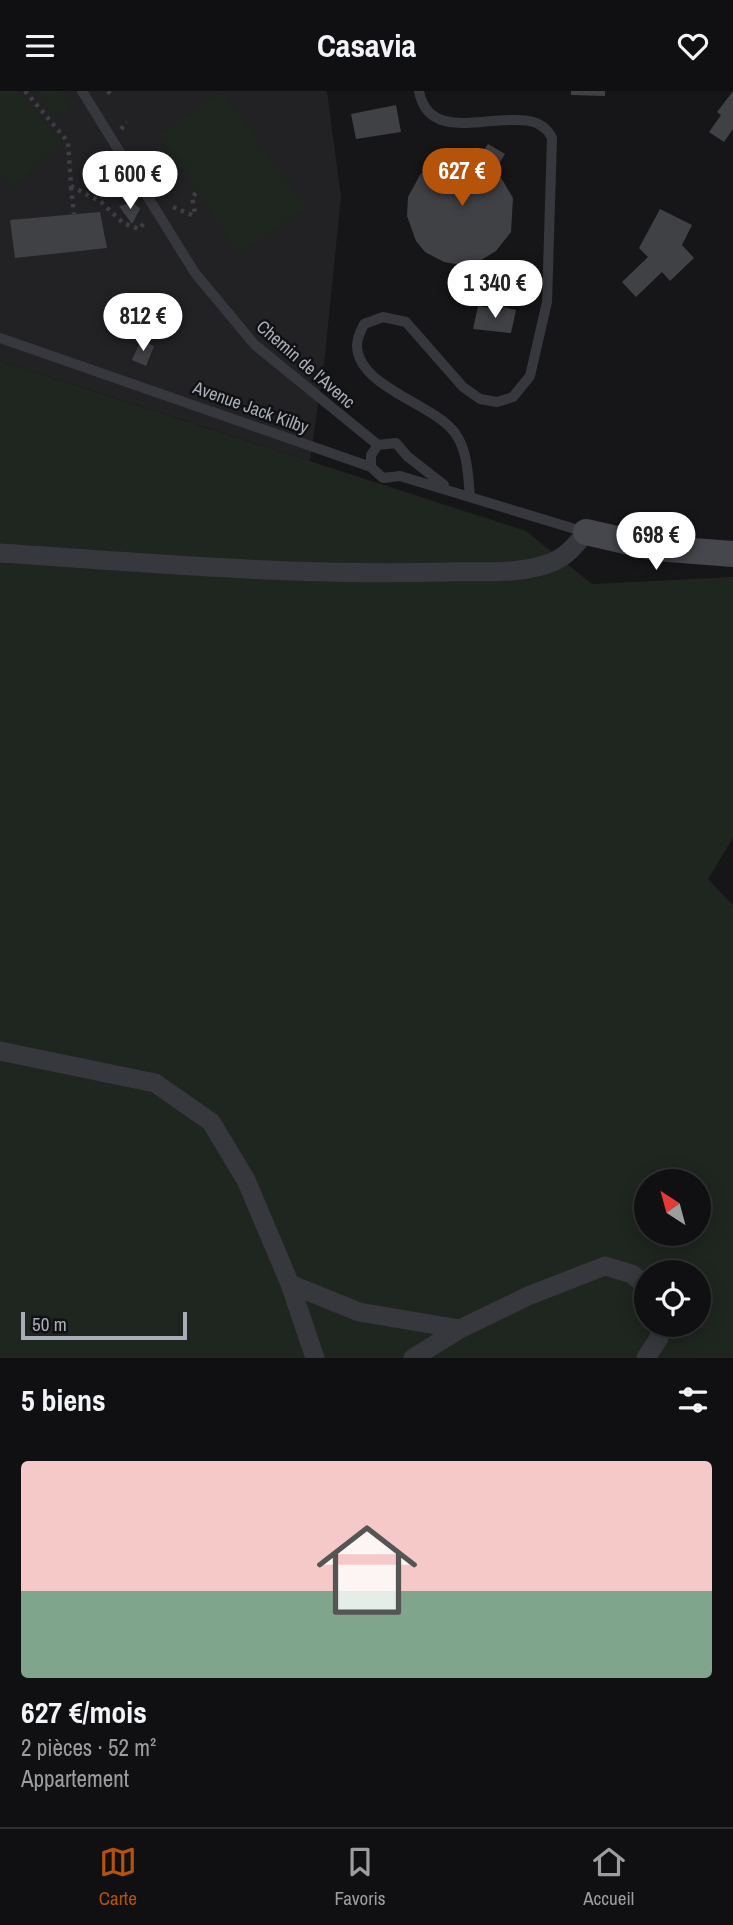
<!DOCTYPE html>
<html lang="fr">
<head>
<meta charset="utf-8">
<style>
  :root { --surface:#101012; --page:#1e1e20; --text:#f1f3f6; --muted:#9c9d9f; --line:#303032; --accent:#b45309 }
  body { margin:0; font-family:"Archivo Narrow",sans-serif; background:var(--page); color:var(--text); height:100vh; display:flex; flex-direction:column; font-size:26px; white-space:nowrap }
  * { box-sizing:border-box; margin:0 }
  p { font-size:23px; color:var(--muted) }
  .icon { flex:none; width:38px; height:38px; fill:none; stroke:currentColor; stroke-width:2; stroke-linecap:round; stroke-linejoin:round }
  .map { position:relative; height:1267px; overflow:hidden }
  .panel { display:flex; flex-direction:column; background:var(--surface); flex:1 }
  .panel>* { flex:none }
  .needle { width:46px; rotate:324deg }
  .fabs { position:absolute; left:634px; top:1078px; display:grid; gap:14px }
  .fabs a { display:grid; place-items:center; width:77px; height:77px; border-radius:50%; background:var(--surface); box-shadow:0 4px 18px #0003,0 0 0 2px var(--line); font-size:35px }
  .scale { position:absolute; left:21px; bottom:18px; width:166px; box-sizing:border-box; padding-left:7px; border:4px solid #a8adb8; border-top:0; font-size:19px; line-height:24px; white-space:nowrap; color:#a8adb8; -webkit-text-stroke:5px #111113; paint-order:stroke }
  .price { position:absolute; translate:-50% -60px; padding:0 16px; border-radius:24px; background:#fff; color:#222; font-size:23px; line-height:46px; filter:drop-shadow(0 2px 4px #0008) }
  .price::after { content:''; position:absolute; left:50%; top:42px; width:21px; height:16px; margin-left:-10px; background:inherit; clip-path:polygon(0 0,100% 0,50% 100%) }
  .price.active { background:var(--accent); color:#fff }
  ul { padding:0; list-style:none }
  li { display:grid; align-content:center; gap:14px; height:371px; padding:0 21px }
  li+li { border-top:2px solid var(--line) }
  li span { display:grid; place-items:center; height:217px; border-radius:7px; color:#555 }
  li>.icon { margin-inline-start:auto }
  span .icon { width:126px; height:126px; fill:#fffc; stroke-width:1 }
  li b { font-size:30px }
  h2 { display:flex; justify-content:space-between; align-items:center; height:84px; padding:0 21px; font-size:30px }
  header { display:flex; justify-content:space-between; align-items:center; height:91px; padding:0 21px; background:var(--surface); font-size:32px; font-weight:800 }
  .dock { display:flex; justify-content:space-around; align-items:center; height:98px; border-top:2px solid var(--line); background:var(--surface); font-size:19px; color:var(--muted) }
  .dock a { display:grid; justify-items:center; gap:4px }
  .dock .active { color:var(--accent) }
  .map>svg:first-child { display:block }
  .built { fill:#222225 }
  .green { fill:#1e261f; fill-rule:evenodd }
  .building { fill:#404145 }
  .lines { fill:none; stroke-linecap:round; stroke-linejoin:round }
  .path { stroke:#3d3f44; stroke-width:4.5; stroke-dasharray:3.5 5; stroke-linecap:butt }
  .lane { stroke:#37383d; stroke-width:10 }
  .street { stroke:#37383d; stroke-width:19 }
  .secondary { stroke:#45474d; stroke-width:26 }
  .labels { text-anchor:middle; dominant-baseline:central; stroke-width:5; stroke-linejoin:round; paint-order:stroke }
  .street-label { font-size:18px; fill:#a8adb8; stroke:#111113 }
</style>
</head>
<body>
<header><svg class="icon" aria-label="menu" viewBox="0 0 24 24"><path d="M4 6h16M4 12h16M4 18h16"/></svg>Casavia<svg class="icon" aria-label="heart" viewBox="0 0 24 24"><path d="M12 20l-8-8c-3-5 5-10 8-4 3-6 11-1 8 4z"/></svg></header>
<div class="map">
<svg width="733" height="1267" viewBox="0 0 733 1267">
  <rect width="100%" height="100%" fill="#161618"/>
  <path class="built" d="M0,0H327L341,106L325,264L310,370L0,270Z"/>
  <path class="green" d="M0,0H19L63,52L11,97L0,83Z
    M34,0H60L71,17L56,27Z
    M222,0L307,117L239,163L158,45Z
    M0,270L526,440L592,493L733,486V747L708,788L733,814V1267H0ZM646,1090H698V1143H646ZM646,1181H698V1234H646Z"/>
  <path class="building" d="M571,0H605V5L571,4Z
    M733,0V38L724,51L709,41L721,24L717,21Z
    M396,14L401,41L356,48L351,23Z
    M488,53L505,63L496,78L513,107L511,141L496,160L478,171L456,173L444,171L425,161L416,150L407,125L408,106L420,84L430,75L456,65L478,68Z
    M133,111L140,118L132,133L119,115Z
    M660,118L692,134L682,154L694,167L670,190L662,181L636,206L622,191L648,166L639,157Z
    M100,121L107,157L15,167L10,129Z
    M478,215L502,220L503,216L516,219L511,242L473,238Z
    M141,249L154,255L146,275L132,269Z"/>
  <g class="lines">
    <path class="path" d="M25,0L68,51L71,95L101,111L123,132L139,138L146,130
      M108,0L112,6
      M121,38L127,31
      M71,96L74,123
      M173,116L192,124L195,122L192,106L197,101"/>
    <path class="lane" d="M82,0L195,182L255,254L378,354
      M419,0C431,67 531,0 552,47L547,211L530,285L513,306L497,311L480,308L463,296L406,231L383,226L364,233C361,239 357,247 357,254C357,296 433,312 455,342C468,360 468,385 470,406
      M0,247L371,376L383,387L400,385L585,441
      M371,376V364L378,354L396,352L407,365L444,394"/>
    <path class="street" d="M0,462C148,472 297,485 445,481C479,480 518,484 550,472C565,467 576,454 586,441
      M0,960L155,992L211,1031L246,1089L290,1193L315,1267
      M290,1193L359,1221L460,1238
      M413,1267L460,1238L528,1205L605,1175L632,1183L646,1195
      M646,1267L659,1247L660,1234"/>
    <path class="secondary" d="M586,441L656,457L733,463"/>
  </g>
  <g class="labels">
    <g class="street-label">
      <text transform="translate(306 273) rotate(41)">Chemin de l'Avenc</text>
      <text transform="translate(251 316) rotate(20)">Avenue Jack Kilby</text>
    </g>
  </g>
</svg>
<div class="fabs">
<a><svg class="needle" viewBox="-14 -14 28 28"><path d="M0-13l5 13h-10z" fill="#e53935"/><path d="M0 13l5-13h-10z" fill="#9c9d9f"/></svg></a>
<a><svg class="icon" aria-label="locate" viewBox="0 0 24 24"><circle cx="12" cy="12" r="6"/><path d="M12 2v4M12 18v4M2 12h4M18 12h4"/></svg></a>
</div>
<div class="scale">50 m</div>
<b class="price active" style="left:462px;top:117px">627 €</b>
<b class="price" style="left:130px;top:120px">1 600 €</b>
<b class="price" style="left:495px;top:229px">1 340 €</b>
<b class="price" style="left:143px;top:262px">812 €</b>
<b class="price" style="left:656px;top:481px">698 €</b>
</div>
<section class="panel">
<h2>5 biens<svg class="icon" aria-label="filters" viewBox="0 0 24 24"><path d="M4 7h16M4 17h16"/><circle cx="9" cy="7" r="2"/><circle cx="15" cy="17" r="2"/></svg></h2>
<ul>
<li><span style="background:linear-gradient(#f6c9c9 60%,#7fa58c 0)"><svg class="icon" aria-label="home" viewBox="0 0 24 24"><path d="M3 11l9-7 9 7M6 9v11h12V9"/></svg></span><div><b>627 €/mois</b><p>2 pièces · 52 m²</p><p>Appartement</p></div></li>
</ul>
</section>
<nav class="dock">
<a class="active"><svg class="icon" aria-label="map" viewBox="0 0 24 24"><path d="M3 6l6-2 6 2 6-2v14l-6 2-6-2-6 2zM9 4v14M15 6v14"/></svg>Carte</a>
<a><svg class="icon" aria-label="saved" viewBox="0 0 24 24"><path d="M7 4h10v16l-5-4-5 4z"/></svg>Favoris</a>
<a><svg class="icon" aria-label="home" viewBox="0 0 24 24"><path d="M3 11l9-7 9 7M6 9v11h12V9"/></svg>Accueil</a>
</nav>
</body>
</html>
